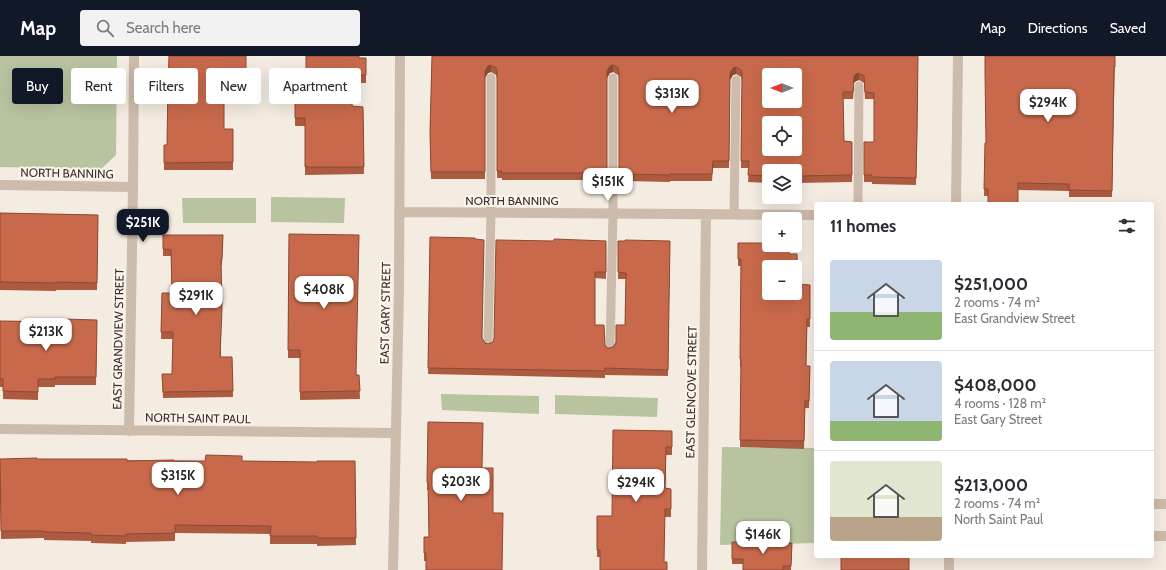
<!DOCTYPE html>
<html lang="en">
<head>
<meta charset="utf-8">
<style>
  :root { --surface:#fff; --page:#f2f2f3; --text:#2b2b33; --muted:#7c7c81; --line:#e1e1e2; --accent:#111827 }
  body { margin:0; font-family:Cabin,sans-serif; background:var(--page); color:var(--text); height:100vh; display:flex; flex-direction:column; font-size:15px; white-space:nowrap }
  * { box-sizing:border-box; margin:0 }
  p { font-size:13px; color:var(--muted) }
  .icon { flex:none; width:22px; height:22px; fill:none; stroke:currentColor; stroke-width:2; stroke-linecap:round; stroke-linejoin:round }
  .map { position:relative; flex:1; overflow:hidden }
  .panel { position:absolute; left:814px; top:146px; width:340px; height:356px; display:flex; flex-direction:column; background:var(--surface); border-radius:4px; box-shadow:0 4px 16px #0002 }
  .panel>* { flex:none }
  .hud { position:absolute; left:12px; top:12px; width:380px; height:36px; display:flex; gap:8px }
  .needle { width:26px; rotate:270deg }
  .tools { position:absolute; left:762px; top:12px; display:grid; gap:8px }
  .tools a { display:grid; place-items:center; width:40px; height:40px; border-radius:4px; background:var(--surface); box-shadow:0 4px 16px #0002; font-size:20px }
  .price { position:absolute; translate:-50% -34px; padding:0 9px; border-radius:8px; background:#fff; color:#222; font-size:13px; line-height:26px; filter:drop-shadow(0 1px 2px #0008) }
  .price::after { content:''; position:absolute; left:50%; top:24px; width:12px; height:9px; margin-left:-6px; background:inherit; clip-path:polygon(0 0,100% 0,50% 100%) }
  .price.current { background:var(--accent); color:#fff }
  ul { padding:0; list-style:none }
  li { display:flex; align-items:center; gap:12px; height:100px; padding:0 16px }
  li+li { border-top:1px solid var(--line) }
  li span { display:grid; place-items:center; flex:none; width:112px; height:80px; border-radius:4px; color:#555 }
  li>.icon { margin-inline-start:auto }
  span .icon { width:48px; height:48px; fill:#fffc; stroke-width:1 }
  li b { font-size:17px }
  h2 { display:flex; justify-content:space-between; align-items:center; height:48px; padding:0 16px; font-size:17px }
  .pill { padding:0 14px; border-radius:4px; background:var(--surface); box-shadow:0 4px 16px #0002; font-size:14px; line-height:36px }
  .pill.current { background:var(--accent); color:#fff }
  header { display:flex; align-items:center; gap:24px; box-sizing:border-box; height:56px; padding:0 20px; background:var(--accent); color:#fff }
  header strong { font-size:19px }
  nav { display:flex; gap:22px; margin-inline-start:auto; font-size:14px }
  .search { width:280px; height:36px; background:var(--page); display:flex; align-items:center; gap:10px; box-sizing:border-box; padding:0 14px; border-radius:4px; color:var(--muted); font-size:15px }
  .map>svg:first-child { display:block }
  .green { fill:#b8c4a0 }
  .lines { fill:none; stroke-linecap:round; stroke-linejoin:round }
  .lane { stroke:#cdbbac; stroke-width:9 }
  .street { stroke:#cdbbac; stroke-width:10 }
  .wall { fill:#ac5a40 }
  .shaded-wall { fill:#8c4a34 }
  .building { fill:#c8694b; stroke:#8c4a34; fill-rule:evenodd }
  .labels { text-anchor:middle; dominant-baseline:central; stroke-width:4; stroke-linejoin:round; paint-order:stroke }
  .street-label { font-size:12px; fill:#3b302b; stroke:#fbf5ee }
</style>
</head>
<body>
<header>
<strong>Map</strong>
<div class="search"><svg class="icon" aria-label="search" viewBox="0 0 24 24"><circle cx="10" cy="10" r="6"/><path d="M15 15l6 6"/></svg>Search here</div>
<nav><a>Map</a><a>Directions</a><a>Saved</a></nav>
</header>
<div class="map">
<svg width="1166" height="514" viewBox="0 0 1166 514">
  <rect width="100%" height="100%" fill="#f4ebe1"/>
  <path class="green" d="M0,0H117L116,99L101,113L0,111Z
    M271,141L345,142L344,167L271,166Z
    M182,142H256V167H183Z
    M441,338L539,340V358L442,354Z
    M555,339L658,342L657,361L555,358Z
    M722,391L816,392V487L720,489Z"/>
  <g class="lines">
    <path class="lane" d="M858,148L859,30
      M734,158L736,24
      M488,289L491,156V22
      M610,293L613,157V22"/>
    <path class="street" d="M0,129L133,131
      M956,148L958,0
      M400,156L816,159
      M0,373L395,377
      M129,375L133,131L134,0
      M1152,448H1166
      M1152,480H1166
      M393,514L399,233L400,0
      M702,514L706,158
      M949,514V500"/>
  </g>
  <path class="wall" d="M246,0V29H224V73H233V114H164V89H167L168,28Z
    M432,0H918L917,84L916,129L872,128V126H864V86H874V43H865L864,27L859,24L856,25L854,27L853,43H843L844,85L852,86V126L795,127V115H769V127L748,126L749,112H741L742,24L741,21L736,18L733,19L730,24L729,112H713L712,125H670V126L626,125V124H619V22L618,19L613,16L610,17L607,22V124H502V122H497V22L496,19L491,16L488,17L485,22V123H431L430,76Z
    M1115,0L1112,141H1069V135L1018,134L988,140H984L985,87H986Z
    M359,2H366V27H353L352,50L363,51L364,118L305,119V70H295V62L306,28Z
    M0,157L98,159L97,234H56V235L0,234Z
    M289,178L356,319H359L360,343L300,344V302H288Z
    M163,179H223L222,209H221V301H232L233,341L163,342L162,318H172L173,283H161L162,237H172L171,200H163Z
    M430,181L485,287L488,288L493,286L554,185H606V223L595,222V269L605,289L607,292H610L613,291L625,269L626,223H618V185H670L668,320L605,319V322L428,318Z
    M738,187L789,198L798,228L810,229V271H807L806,310H810L809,352H805L804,393L740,391L741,311H740L741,210H738Z
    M97,264L96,329H55V331H38V344L3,343V331H0V265L63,266Z
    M428,366L483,367L426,505H424V481H429L428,434H427Z
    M672,375V399H666L665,432L671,433V461H665L600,501H597V460H612Z
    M0,403L205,405H242L317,406L355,405L356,489L317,490V488H270V478L175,477V485L126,486V488L91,487V485L44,484V482L1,483Z
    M732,486L792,487L791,514H743V508H732Z"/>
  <path class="shaded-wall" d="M491,9V16L488,17L485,22V15L488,10Z
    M613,9V16L610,17L607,22V15L610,10Z
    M736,11V18L733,19L730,24L729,112L730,17L733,12Z
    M859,17V24L856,25L854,27L853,43L854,20L856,18Z"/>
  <path class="building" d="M169,0H246V22L224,21V73H233V106L164,107V89H167L168,28Z
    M306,0H359V2H366V19H353L352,50L363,51L364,111H305V62H295V27L306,28Z
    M432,0H918L917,77L916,122L872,121V119H864V86H874V37L865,36L864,20L859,17L856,18L854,20L853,36H843L844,85L852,86V119L795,120V115H769V120L748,119L749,105H741L742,17L741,14L736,11L733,12L730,17L729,105H713L712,118H670V119L626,118V117H619V15L618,12L613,9L610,10L607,15V117H502V115H497V15L496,12L491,9L488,10L485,15V116H431L430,76ZM769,19H795V45H769ZM769,67H795V93H769Z
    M985,0H1115V11H1114L1112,135L1069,134V128L1018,127V148H988V133H984L985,87H986L985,17Z
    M0,157L98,159L97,227L56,226V227L0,226Z
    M289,178L359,179L356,319H359L360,335L300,336V294H288Z
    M163,179H223L222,203H221L222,253L220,301H232L233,335L163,336L162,318H172L173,276H161L162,237H172L171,194L163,193Z
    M430,181L475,182V183L484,184L482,282L485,287L488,288L493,286L494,283L496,184L554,185V183L606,185V216H595V269H604L605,289L607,292H610L613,291L616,287V269H625L626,217L618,216V185H625V184L670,185L668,314L605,312V315L428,312Z
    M738,187H769V189H789V198H797L798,228L810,229V263H807L806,310H810L809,345H805L804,385L740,384L741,303H740L741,203H738ZM769,211H795V237H769Z
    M63,263L97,264L96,321H55V323H38V336L3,335V323H0V265L63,266Z
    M428,366L483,367L482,412H493V457H503L502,514H426V497H424V481H429L428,426H427Z
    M613,374L672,375V391H666L665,432L671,433V453H665L664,506H667V514H600V494H597V460H612Z
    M206,399L242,400V405L317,406V405H355L356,482H317V480H270L271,470L175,469V477L126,478V480L91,479V477L44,476V475H1L0,403L37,402V403H127V405L174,404V405H205Z
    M732,486L792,487L791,510H783V514H743V503H732Z
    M841,500H909V514H841Z"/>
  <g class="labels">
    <g class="street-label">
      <text transform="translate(67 117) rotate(1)">NORTH BANNING</text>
      <text x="512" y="144">NORTH BANNING</text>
      <text transform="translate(385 257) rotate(-89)">EAST GARY STREET</text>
      <text transform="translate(118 283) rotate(-89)">EAST GRANDVIEW STREET</text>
      <text transform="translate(691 336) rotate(-89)">EAST GLENCOVE STREET</text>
      <text transform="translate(198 362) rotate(1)">NORTH SAINT PAUL</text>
    </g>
  </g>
</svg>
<div class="tools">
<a><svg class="needle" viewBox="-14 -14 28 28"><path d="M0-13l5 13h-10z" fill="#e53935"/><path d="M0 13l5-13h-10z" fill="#7c7c81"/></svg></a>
<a><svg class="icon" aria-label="locate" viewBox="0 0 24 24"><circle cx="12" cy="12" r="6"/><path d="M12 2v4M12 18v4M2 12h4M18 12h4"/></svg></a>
<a><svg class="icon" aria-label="layers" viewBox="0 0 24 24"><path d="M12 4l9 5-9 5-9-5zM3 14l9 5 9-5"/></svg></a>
<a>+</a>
<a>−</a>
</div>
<b class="price" style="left:672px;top:58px">$313K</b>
<b class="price" style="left:1048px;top:67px">$294K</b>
<b class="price" style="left:608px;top:146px">$151K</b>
<b class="price current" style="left:143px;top:187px">$251K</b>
<b class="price" style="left:324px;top:254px">$408K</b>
<b class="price" style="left:196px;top:260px">$291K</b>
<b class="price" style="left:46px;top:296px">$213K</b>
<b class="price" style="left:178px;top:440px">$315K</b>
<b class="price" style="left:461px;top:446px">$203K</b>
<b class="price" style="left:636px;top:447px">$294K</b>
<b class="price" style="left:763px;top:499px">$146K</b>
<div class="hud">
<a class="pill current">Buy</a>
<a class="pill">Rent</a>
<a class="pill">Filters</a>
<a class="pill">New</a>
<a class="pill">Apartment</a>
</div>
<section class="panel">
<h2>11 homes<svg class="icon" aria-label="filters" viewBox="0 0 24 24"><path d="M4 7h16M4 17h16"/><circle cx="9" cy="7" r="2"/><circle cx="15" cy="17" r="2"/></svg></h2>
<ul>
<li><span style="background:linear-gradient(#c9d6e8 65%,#8fb573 0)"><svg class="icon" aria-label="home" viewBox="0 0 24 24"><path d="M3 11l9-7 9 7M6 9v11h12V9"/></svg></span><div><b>$251,000</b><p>2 rooms · 74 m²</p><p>East Grandview Street</p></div></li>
<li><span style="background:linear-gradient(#c9d6e8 75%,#8fb573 0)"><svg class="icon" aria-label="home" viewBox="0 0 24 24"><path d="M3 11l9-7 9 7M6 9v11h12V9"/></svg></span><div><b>$408,000</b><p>4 rooms · 128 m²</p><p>East Gary Street</p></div></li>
<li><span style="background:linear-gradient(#dfe7d0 70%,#b9a48a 0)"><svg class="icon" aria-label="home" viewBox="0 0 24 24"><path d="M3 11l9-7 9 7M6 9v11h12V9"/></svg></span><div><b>$213,000</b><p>2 rooms · 74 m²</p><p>North Saint Paul</p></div></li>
</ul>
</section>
</div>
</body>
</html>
